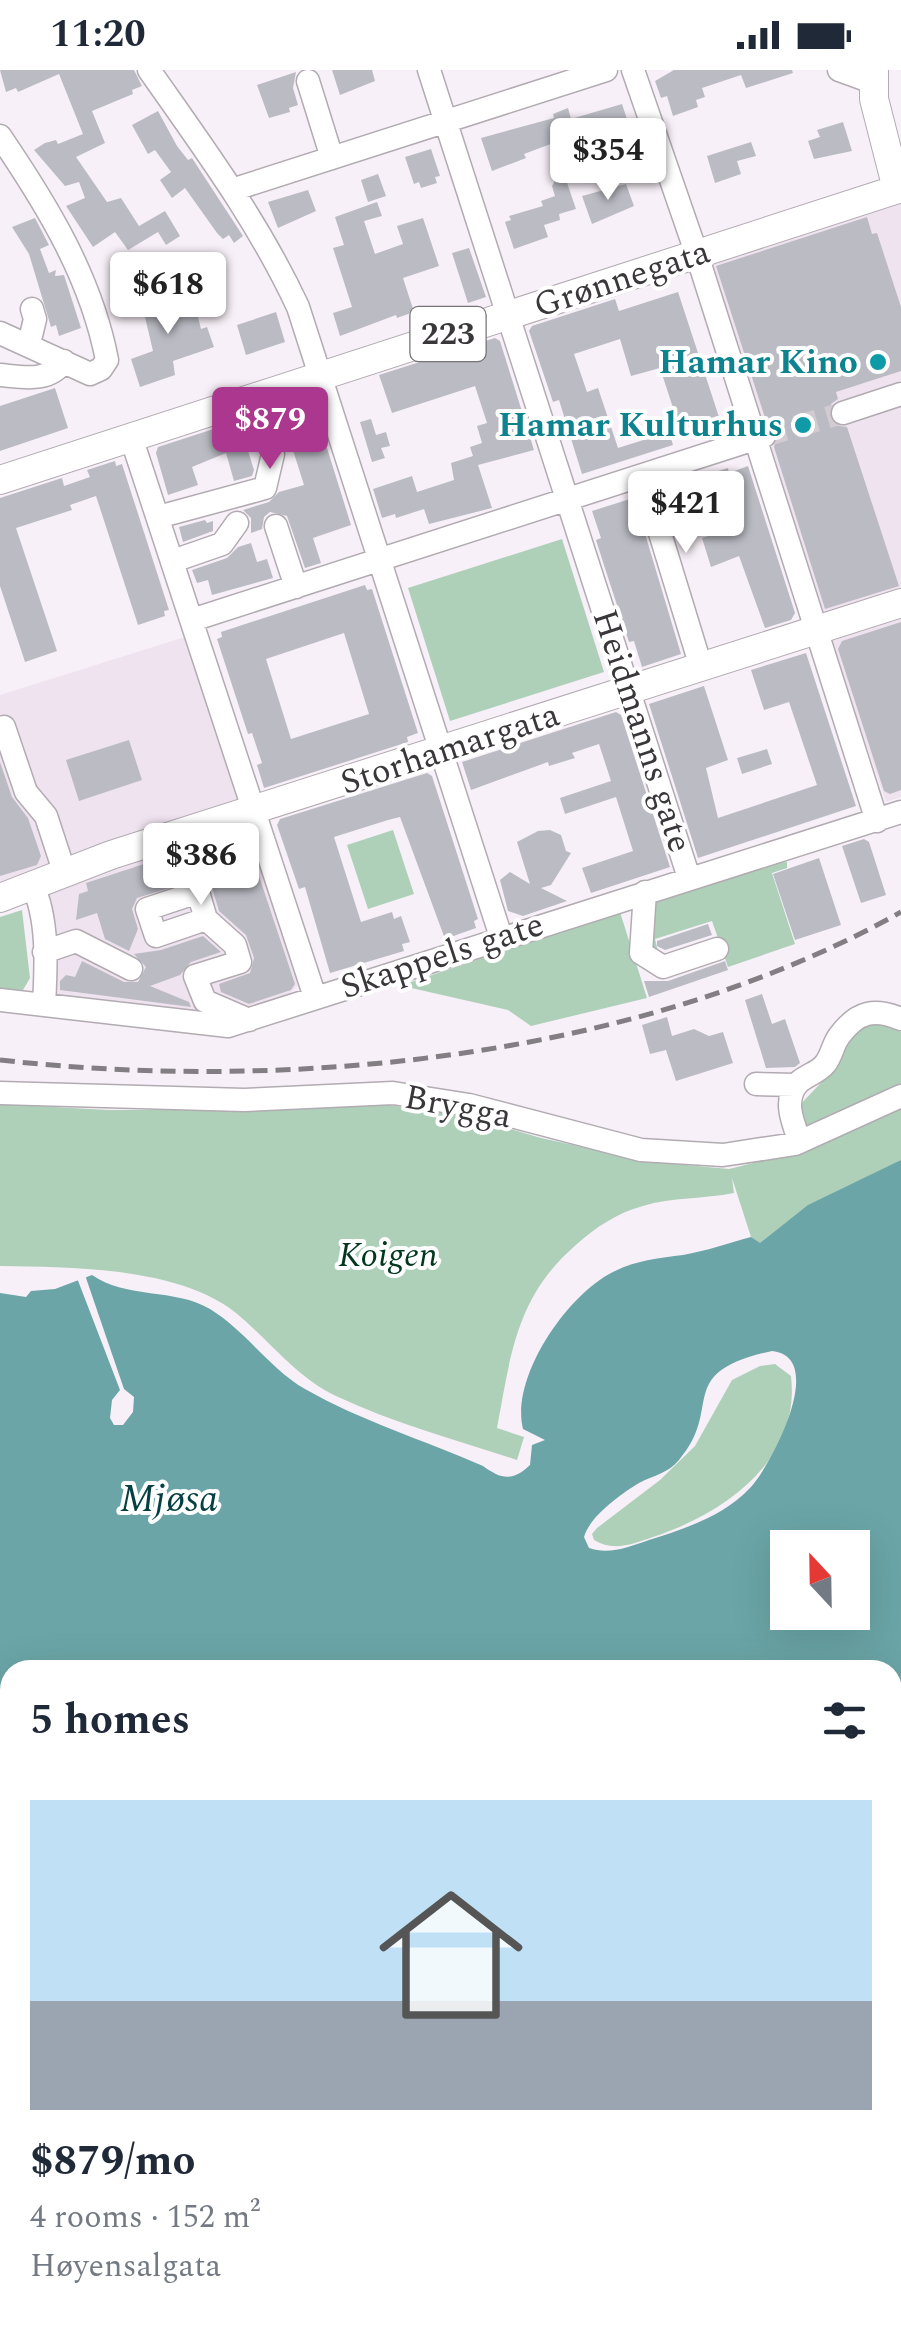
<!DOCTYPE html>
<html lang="en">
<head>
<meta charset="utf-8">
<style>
  :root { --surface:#fff; --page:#f6f6f7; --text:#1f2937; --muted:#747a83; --line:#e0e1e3; --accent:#ac378f }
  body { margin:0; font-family:Spectral,serif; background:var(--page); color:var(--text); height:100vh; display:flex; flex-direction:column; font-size:38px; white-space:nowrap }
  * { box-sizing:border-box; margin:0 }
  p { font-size:32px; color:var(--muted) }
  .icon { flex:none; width:55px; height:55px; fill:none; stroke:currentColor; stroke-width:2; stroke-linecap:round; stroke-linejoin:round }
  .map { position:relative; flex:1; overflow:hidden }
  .drawer { position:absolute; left:0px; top:1590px; width:902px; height:670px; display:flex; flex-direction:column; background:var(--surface); border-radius:30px 30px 0 0; box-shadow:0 10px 40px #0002 }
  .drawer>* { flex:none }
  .needle { width:65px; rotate:338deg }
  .tools { position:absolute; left:770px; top:1460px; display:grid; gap:20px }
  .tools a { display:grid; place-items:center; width:100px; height:100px; border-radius:0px; background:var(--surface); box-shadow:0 10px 40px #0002; font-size:50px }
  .price { position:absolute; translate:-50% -85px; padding:0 22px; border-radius:10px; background:#fff; color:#222; font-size:32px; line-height:65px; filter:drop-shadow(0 2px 5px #0008) }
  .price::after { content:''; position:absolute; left:50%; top:60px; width:30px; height:22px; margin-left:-15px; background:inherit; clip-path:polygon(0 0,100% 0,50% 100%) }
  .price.selected { background:var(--accent); color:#fff }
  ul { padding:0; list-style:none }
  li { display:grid; align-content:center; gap:20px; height:530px; padding:0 30px }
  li+li { border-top:2px solid var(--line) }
  li span { display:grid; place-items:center; height:310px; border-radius:0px; color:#555 }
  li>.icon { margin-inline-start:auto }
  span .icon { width:180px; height:180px; fill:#fffc; stroke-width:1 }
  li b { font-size:42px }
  h2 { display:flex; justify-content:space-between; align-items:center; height:120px; padding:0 30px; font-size:42px }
  .status { display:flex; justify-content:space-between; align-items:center; height:70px; padding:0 50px; background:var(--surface); direction:ltr }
  .status svg { height:28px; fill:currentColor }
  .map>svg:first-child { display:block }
  .built { fill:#f0e3f0 }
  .green { fill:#aed0b9 }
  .water { fill:#6ba5a7; fill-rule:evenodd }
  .pier { fill:#f8f0f8 }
  .building { fill:#bbbbc4; fill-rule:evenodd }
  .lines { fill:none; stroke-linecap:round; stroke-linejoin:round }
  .minor-tunnel { stroke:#d2cbd2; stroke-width:22; stroke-dasharray:22 11; stroke-linecap:butt }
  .minor-casing { stroke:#b2abb2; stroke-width:25 }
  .major-casing { stroke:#b2abb2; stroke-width:30 }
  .minor { stroke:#fff; stroke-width:22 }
  .major { stroke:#fff; stroke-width:28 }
  .rail { stroke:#837e83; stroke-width:5; stroke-dasharray:15 8; stroke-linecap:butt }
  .culture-dot { fill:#0f9aa8; stroke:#fff; stroke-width:4 }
  .labels { text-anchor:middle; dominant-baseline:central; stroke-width:8; stroke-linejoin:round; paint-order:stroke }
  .shield { fill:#fff; stroke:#757375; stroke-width:2.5 }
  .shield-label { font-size:32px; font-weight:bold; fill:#3a373a }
  .street-label { font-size:35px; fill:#3a373a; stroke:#fff }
  .culture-label { font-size:35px; font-weight:bold; fill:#0d838f; stroke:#fff; text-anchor:end }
  .park-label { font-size:35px; font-style:italic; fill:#01381e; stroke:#fff }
  .water-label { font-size:38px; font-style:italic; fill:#074042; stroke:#fff }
</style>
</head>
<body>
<div class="status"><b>11:20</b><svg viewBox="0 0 49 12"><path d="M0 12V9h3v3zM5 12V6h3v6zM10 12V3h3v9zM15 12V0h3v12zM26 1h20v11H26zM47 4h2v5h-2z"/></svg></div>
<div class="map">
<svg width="901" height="2260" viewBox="0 0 901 2260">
  <rect width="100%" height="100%" fill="#f8f0f8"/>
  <path class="built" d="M901,124V727L886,732L829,567L706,178Z
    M188,566L303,911L286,927L229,944L56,929L51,867L55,852L44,801L0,819V625Z"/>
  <path class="green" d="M562,469L604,602L450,651L408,518Z
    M393,760L414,824L368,839L347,775Z
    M787,792V798L772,803L795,874L728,897L712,851L655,869L659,886L652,879L653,831L770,793Z
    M22,840L30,908L23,920L0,919V847Z
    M620,842L647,928L531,956L508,940L407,917L408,913Z
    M872,946L901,962V1014L801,1059L794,1041L837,996L853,963Z
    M901,1030V1090L759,1174L751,1167L732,1108L734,1123C704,1129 672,1127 643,1136C619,1142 596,1157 577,1174C516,1226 511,1284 497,1358L524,1367L517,1390C457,1370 393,1353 336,1326C296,1307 270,1271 236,1243C179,1197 71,1197 0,1196V1034L108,1040H277L382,1034L473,1048L541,1068L653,1092L729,1099L800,1081Z
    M775,1294L791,1306C801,1391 723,1444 653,1467C633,1474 613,1482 594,1470L592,1464L597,1458L660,1410L695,1376L732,1310L760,1296Z"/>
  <path class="water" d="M901,1090V2260H0V1223L26,1227L31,1221L55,1219L92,1205C126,1229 175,1218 210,1239C246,1261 269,1298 305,1319C361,1351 424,1370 483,1396C501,1409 512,1412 530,1395L532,1375L545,1370L523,1359C510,1307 568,1223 615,1201C637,1190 660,1188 683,1185C706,1181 729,1173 751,1167L760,1173L808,1135ZM772,1281C829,1287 770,1397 750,1418C724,1446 684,1459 649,1470C629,1477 609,1485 589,1478L584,1467C590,1446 621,1424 639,1413C654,1405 667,1404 679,1390C725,1337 672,1303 772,1281ZM788,1478H852V1542H788ZM10,1600H892V2250H10Z"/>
  <path class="pier" d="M85,1205L124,1319L134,1327L133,1342L123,1355H114L110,1348L112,1330L120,1320L77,1208Z"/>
  <path class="building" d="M0,0H134L142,16L132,20L133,24L92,41L105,73L76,87L107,132L121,128L139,156L165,141L180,166L166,175L158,162L128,180L115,162L93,177L66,136L85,128L79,112L65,116L34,80L45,73L56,70L58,74L83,64L59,4L18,22L16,18L6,22Z
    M332,0H372L375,11L340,25Z
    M674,0H792L793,3L746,18L741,5L702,18L705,27L696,30L698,37L673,46L667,26L661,28L655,11Z
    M296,2L293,18L298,35L289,38L290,42L269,48L257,15Z
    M622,34L632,64L624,66L626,73L611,78L609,71L601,74L596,57L524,84L526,88L492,101L481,68L554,48L553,44L568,38L571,49Z
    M158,41L177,76L188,90L192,88L243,166L234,173L229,165L223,169L217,163L185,118L172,128L160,110L171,102L155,80L148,84L132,55Z
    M843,52L852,81L814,89L808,71L820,67L817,60Z
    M751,72L756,86L737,91L741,104L715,113L707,86Z
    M431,79L440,106L435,107L437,113L421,118L419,112L414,114L405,87Z
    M562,98L576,139L559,144L560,150L544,155L548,167L514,179L505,152L511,150L509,146L543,136L541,131L555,126L552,116Z
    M378,104L386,126L368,132L361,110Z
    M626,114L634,136L592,154L582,126Z
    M308,120L316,141L278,158L268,132Z
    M377,132L382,146L364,151L375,184L403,174L397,156L423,148L439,196L403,208L414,242L397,248L396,245L340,266L333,243L352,237L333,178L344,175L335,147Z
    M867,147L872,164L877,163L901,237V301L836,322L838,329L831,334L829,347L834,355L847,357L899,516L825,539L774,377L778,362L766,351L716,196Z
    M35,148L49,175L40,179L49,203L56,200L55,206L64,205L81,258L59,266L56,255L51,257L29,184L12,157Z
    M469,178L486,227L468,233L452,183Z
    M172,217L180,244L196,239L201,259L207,257L214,277L173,291L175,305L140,317L131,289L153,281L140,226Z
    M678,222L719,347L680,359L660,298L631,306L620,269L574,284L587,322L598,318L618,378L669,362L673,375L582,404L559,330L553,332L529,261L532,256L615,229L619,241Z
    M276,242L285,272L246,285L237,255Z
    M495,268L500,271L534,380L478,395L492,438L429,454L424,439L396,448L395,444L382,448L373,419L412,406L417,422L454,410L451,393L473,386L470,377L482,373L477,356L487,353L475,316L392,343L379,305Z
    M55,318L68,358L0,381V336Z
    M306,329L313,333L351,455L313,468L321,493L305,498L287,446L270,442L264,447L262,459L251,463V448L243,440L269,432L279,422L304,415L285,355L244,368L254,400L252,406L234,411L226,383L192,397L198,415L168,425L156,383L158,377Z
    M371,349L376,365L386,362L390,376L381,378L385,388L372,392L360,352Z
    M115,391L116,396L122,394L169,540L164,541L165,546L138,555L96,426L70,435L72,440L16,458L57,581L25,592L0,516V428L62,408L64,416L90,407L87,400Z
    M748,396L795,543L791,550L765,558L739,486L711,497L702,468L739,456L729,426L666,449H655L644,457L646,467L681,584L642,597L634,571L629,572L602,489L596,470L601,468L592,441L728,398L729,403Z
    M205,450L207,453L213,451V461L183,472L179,457Z
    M251,473L257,492L267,489L273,508L212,525L208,510L197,513L192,500L227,488L238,477Z
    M365,515L367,520L372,519L418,663L407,667L408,672L264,718L257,695L262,693L252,663L248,664L217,569L222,567L221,562ZM344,563L369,644L291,669L266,589Z
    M901,552V720L890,724L884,721L838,579L842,571Z
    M806,583L856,736L698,788L649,634L704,616L728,690L706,698L718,748L817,715L789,632L764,640L751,600Z
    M616,642L621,645L670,797L591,823L582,798L633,781L616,727L565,744L560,728L611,711L599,674L572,683L575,688L549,696L548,692L471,720L462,692Z
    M129,670L142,710L79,731L66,690Z
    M767,679L772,694L742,704L737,688Z
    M0,692L12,727L28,748L41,786L37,795L0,806Z
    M427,703L432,706L478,849L474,851L476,858L445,869L400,747L388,750L334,767L361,852L392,842L394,849L401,846L410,872L402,874L404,881L330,903L305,817L299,819L277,755L280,749Z
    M550,760L561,765L566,781L571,783L551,815L541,818L567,831L523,846L508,841L500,810L510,802L530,814L517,772L538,761Z
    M239,763L246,766L255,794L295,914L291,920L249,934L221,922L219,914L250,903L254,888L246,865L219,841L212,817L202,808L137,828L132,839L138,859L129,881L105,869L97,843L76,850L79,824L88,821L86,813Z
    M864,769L869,772L886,825L861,833L842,776Z
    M819,788L841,855L795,870L773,804Z
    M708,854L712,865L665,880L657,876V871Z
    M203,866L221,882L191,892L180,905L150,916L189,932L191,937L60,920V911L66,905L75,907L82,891L124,912H138L146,897L134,884L161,880Z
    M725,891L728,900L649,927L644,911H668Z
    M762,924L772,954L785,949L800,993L795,997L766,998L745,930Z
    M667,947L672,966L694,959L709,966L723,962L733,993L676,1011L666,980L650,984L642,955Z"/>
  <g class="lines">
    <path class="minor-tunnel" d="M764,366L843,343"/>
    <defs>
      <path id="minor" d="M149,0C203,77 258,151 298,237L501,867
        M429,0L689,808
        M633,0L697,185L877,751
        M839,0L872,12
        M308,11L332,88
        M0,66C47,135 91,207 107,290L101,299L90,304L0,263
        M235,119L606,0
        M29,274L35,249L32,239
        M0,305C23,307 49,313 64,291
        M843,343L901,324
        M131,367L315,927
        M158,447L265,418L273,384
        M276,456L296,517
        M660,463L701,597
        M173,491L222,474L237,453
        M192,550L764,366
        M4,657L26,722L46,746L64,801
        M32,814C49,849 46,898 44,935
        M645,822L641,883L663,897L717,879
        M206,849L156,866L147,839L198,822L206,849L235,875L240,892L195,906L205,931L249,950
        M44,882L76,871L131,899
        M0,930L228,956L901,742
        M756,1014L796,1015
        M0,1023L244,1030L393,1023L469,1035L641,1080L723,1085L795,1074L901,1026
        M800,1072C793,1053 782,1029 799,1012C807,1005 819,1002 825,994C832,986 833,973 840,965C858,941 875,938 901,949"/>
      <path id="major" d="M874,0V29L897,119
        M0,410L901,118
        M0,828L111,785L901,533"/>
    </defs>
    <use href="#minor" class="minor-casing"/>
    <use href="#major" class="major-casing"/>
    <use href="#minor" class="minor"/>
    <use href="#major" class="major"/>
    <path class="rail" d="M0,990C293,1023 641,988 901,842"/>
  </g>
  <g class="culture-dot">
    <circle cx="878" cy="292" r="10"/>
    <circle cx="803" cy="355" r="10"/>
  </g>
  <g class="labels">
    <rect class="shield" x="410.5" y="237" width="75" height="54" rx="8"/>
    <g class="shield-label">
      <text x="448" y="264">223</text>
    </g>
    <g class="street-label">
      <text transform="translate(622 209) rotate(-18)">Grønnegata</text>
      <text transform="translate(642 661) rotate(72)">Heidmanns gate</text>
      <text transform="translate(450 679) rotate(-18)">Storhamargata</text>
      <text transform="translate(442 886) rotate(-18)">Skappels gate</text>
      <text transform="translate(458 1037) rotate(11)">Brygga</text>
    </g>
    <g class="culture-label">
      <text x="858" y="292">Hamar Kino</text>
      <text x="783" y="355">Hamar Kulturhus</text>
    </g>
    <g class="park-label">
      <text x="388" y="1185">Koigen</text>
    </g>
    <g class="water-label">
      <text x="169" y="1430">Mjøsa</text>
    </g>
  </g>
</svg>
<div class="tools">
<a><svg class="needle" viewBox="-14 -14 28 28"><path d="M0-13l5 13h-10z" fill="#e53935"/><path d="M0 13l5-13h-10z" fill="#747a83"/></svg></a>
</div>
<b class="price" style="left:608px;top:133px">$354</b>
<b class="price" style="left:168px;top:267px">$618</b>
<b class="price selected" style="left:270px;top:402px">$879</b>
<b class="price" style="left:686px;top:486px">$421</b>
<b class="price" style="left:201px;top:838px">$386</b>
<section class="drawer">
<h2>5 homes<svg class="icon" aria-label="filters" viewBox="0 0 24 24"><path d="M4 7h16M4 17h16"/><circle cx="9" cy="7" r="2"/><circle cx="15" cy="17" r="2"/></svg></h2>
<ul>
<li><span style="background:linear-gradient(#bfe0f5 65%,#9aa5b1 0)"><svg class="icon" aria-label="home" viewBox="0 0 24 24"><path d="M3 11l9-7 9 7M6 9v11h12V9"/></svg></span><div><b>$879/mo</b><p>4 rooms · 152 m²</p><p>Høyensalgata</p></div></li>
</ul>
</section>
</div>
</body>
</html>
